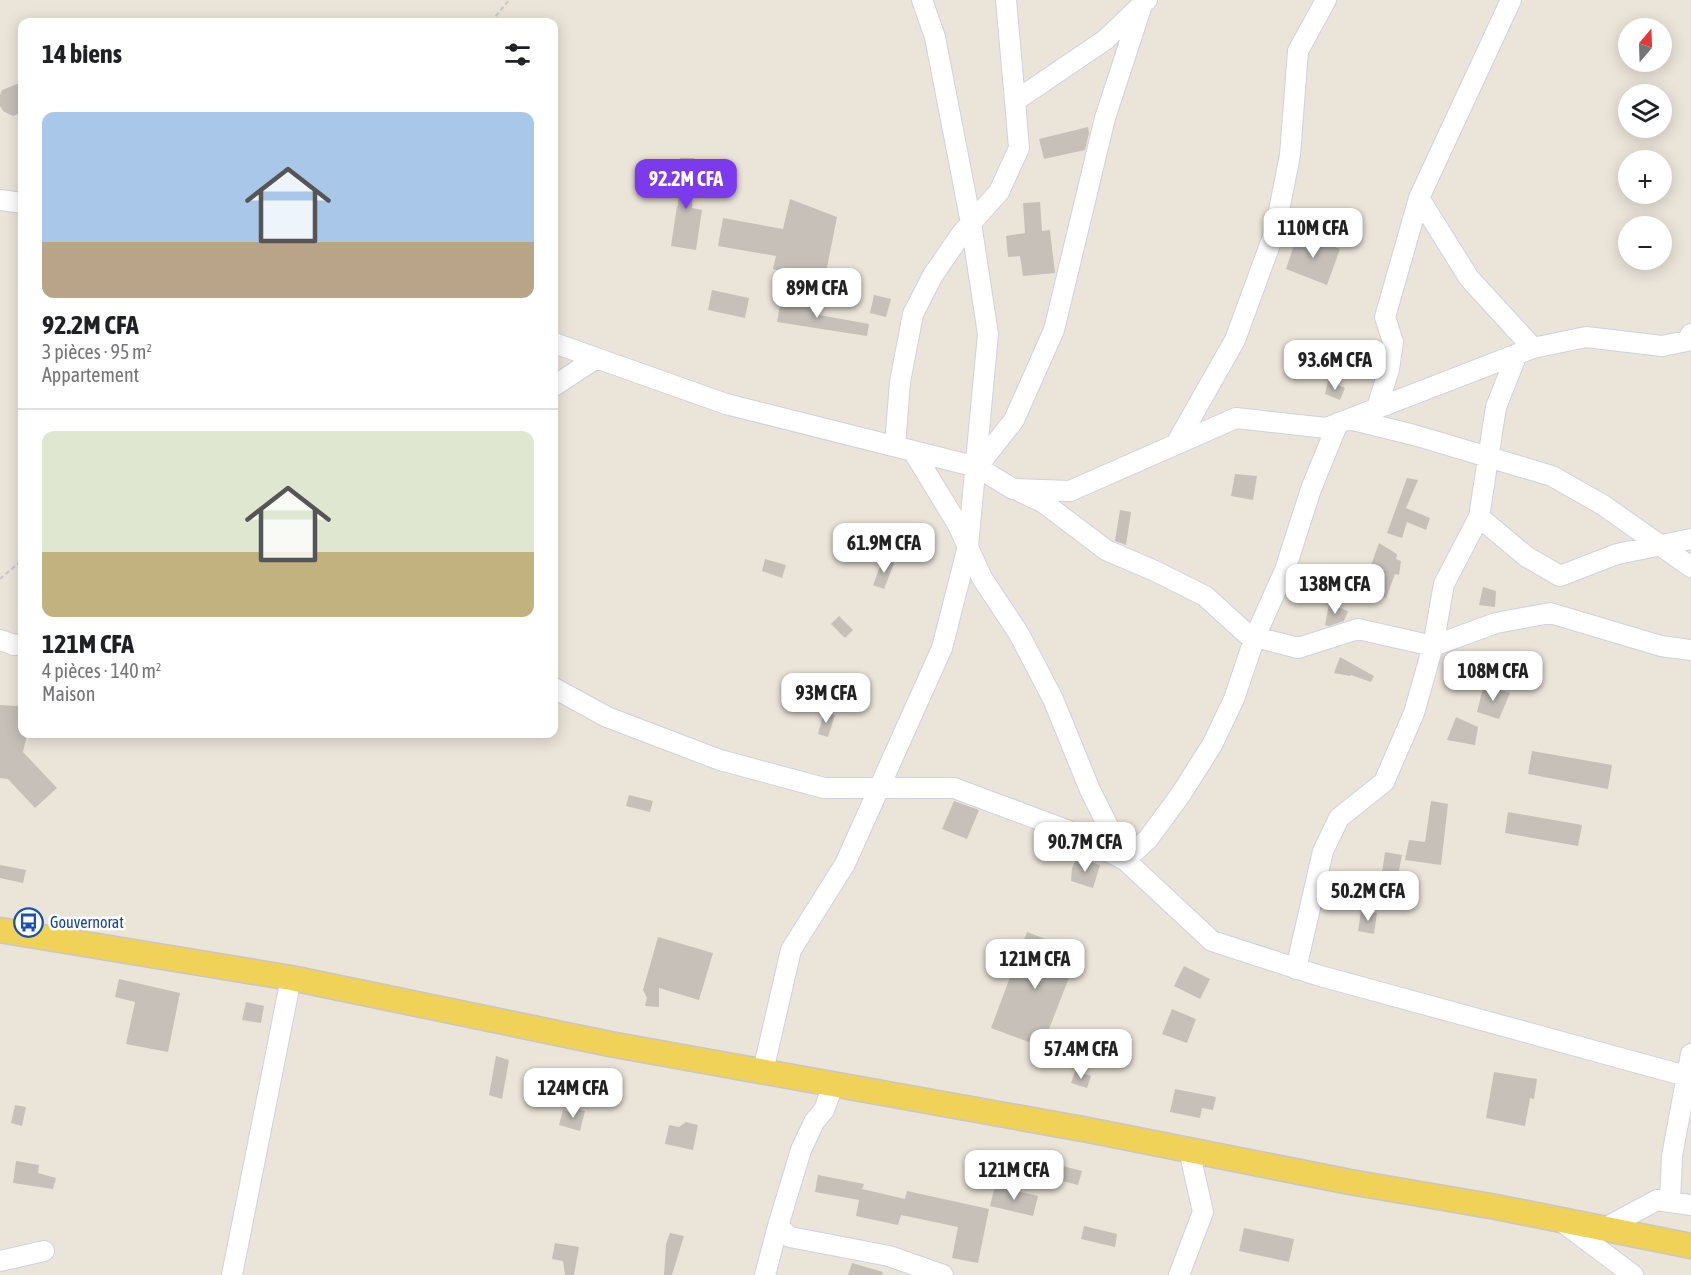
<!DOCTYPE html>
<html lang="fr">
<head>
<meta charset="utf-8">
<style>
  :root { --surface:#fff; --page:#f2f2f2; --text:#202124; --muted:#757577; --line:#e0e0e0; --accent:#7c3aed }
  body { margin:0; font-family:"Asap Condensed",sans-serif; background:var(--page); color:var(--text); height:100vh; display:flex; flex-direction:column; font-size:22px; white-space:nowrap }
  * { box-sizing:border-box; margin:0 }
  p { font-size:20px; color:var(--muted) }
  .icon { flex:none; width:33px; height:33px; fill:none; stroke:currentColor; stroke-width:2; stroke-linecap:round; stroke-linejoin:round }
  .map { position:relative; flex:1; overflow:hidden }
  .drawer { position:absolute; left:18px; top:18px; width:540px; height:720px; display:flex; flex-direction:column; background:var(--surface); border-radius:12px; box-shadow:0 3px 15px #0003 }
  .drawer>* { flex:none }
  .needle { width:39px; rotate:19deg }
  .buttons { position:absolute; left:1618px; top:18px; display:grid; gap:12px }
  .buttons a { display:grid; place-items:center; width:54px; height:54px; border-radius:50%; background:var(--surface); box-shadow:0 3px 15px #0003; font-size:30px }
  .price { position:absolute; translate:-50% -51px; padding:0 14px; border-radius:12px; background:#fff; color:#222; font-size:20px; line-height:39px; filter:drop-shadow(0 2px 3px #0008) }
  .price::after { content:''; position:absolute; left:50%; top:36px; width:18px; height:14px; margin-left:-9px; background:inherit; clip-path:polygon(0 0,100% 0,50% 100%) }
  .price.selected { background:var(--accent); color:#fff }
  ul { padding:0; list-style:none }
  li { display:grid; align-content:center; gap:12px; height:318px; padding:0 24px }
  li+li { border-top:2px solid var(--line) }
  li span { display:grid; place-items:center; height:186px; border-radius:12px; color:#555 }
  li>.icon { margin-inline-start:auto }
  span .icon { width:108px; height:108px; fill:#fffc; stroke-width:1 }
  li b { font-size:26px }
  h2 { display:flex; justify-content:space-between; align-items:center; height:72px; padding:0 24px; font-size:26px }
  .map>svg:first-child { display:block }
  .building { fill:#c6c0b9 }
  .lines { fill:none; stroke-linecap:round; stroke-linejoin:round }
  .minor-casing { stroke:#ced1e1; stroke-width:22 }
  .major-casing { stroke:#c7c7c7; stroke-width:27 }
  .path { stroke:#c7c7c7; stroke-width:2; stroke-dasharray:4.5 3; stroke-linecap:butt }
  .minor { stroke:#fff; stroke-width:20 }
  .major { stroke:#f0d258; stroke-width:24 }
  .labels { text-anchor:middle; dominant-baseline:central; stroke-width:5; stroke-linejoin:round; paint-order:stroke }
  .transit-label { font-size:16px; fill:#164399; stroke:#fff; text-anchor:start }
</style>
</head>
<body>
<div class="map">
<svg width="1691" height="1275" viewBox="0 0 1691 1275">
  <rect width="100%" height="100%" fill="#ebe4d9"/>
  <path class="building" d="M22,82V112L13,116L3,111L0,106V95L2,90Z
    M1088,127L1089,133L1085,150L1044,159L1039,139Z
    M680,158H694L692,208L702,210L696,250L671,246L677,206H678Z
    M790,199L837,217L824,283L773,269L776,256L718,246L723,218L783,229Z
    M1040,202L1042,231L1050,230L1055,273L1023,276L1020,256L1008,257L1006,236L1025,233L1023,203Z
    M1298,233L1340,249L1327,285L1286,269Z
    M712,290L749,298L745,318L708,310Z
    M874,295L891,299L886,317L870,313Z
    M781,299L820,306L819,315L869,324L867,336L777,322Z
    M1328,381L1345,388L1340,400L1325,394Z
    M1235,474L1257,476L1253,500L1231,496Z
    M1407,478L1418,480L1406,508L1430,518L1426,530L1407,522L1402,538L1387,533Z
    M1120,510L1131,512L1126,545L1115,541Z
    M1379,543L1397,554L1396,559L1401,561L1399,575L1395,574L1386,598L1366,592L1375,567L1371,565Z
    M765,559L786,565L782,578L762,571Z
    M883,559L894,563L884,589L873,585Z
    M1483,587L1496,591L1495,607L1479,605Z
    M1329,604L1348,611L1344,621L1329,626L1325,625Z
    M839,616L853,630L845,638L831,624Z
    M1340,657L1374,676L1371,682L1351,675L1350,676L1334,673Z
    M1484,684L1510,693L1499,719L1477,712Z
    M0,705L18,706L22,713V734H27L23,752L57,788L35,808L8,779L0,778Z
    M824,712L835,715L828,737L818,734Z
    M1456,717L1478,727L1475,745L1447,740Z
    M1532,751L1612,765L1608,789L1528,774Z
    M629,795L653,801L650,812L626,806Z
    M954,801L979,810L967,839L942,829Z
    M1431,801L1448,804L1441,865L1405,860L1409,840L1425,842Z
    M1508,812L1582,825L1578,846L1505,833Z
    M1385,852L1402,855L1398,875L1382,872Z
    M1077,858L1100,865L1093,888L1071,881L1072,868Z
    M0,865L26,870L23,883L0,878Z
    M1361,911L1377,913L1374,934L1358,931Z
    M1027,932L1079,952L1042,1047L991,1028Z
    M658,937L713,953L699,1000L659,988V1007L645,1006L647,998L643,990Z
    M1184,966L1210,979L1200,999L1174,986Z
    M119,979L180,993L168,1052L126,1044L135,1002L115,997Z
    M246,1002L264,1006L261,1023L242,1020Z
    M1172,1009L1196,1019L1187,1043L1162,1034Z
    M496,1056L509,1060L502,1099L489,1095Z
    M1075,1071L1091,1076L1087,1088L1071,1083Z
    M1494,1072L1537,1079L1534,1099L1530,1098L1525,1126L1486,1118Z
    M1175,1089L1216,1097L1213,1110L1202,1108L1200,1118L1170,1112Z
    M15,1105L26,1107L22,1126L11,1123Z
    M574,1108L585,1111L580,1131L559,1125L563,1110L572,1113Z
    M686,1122L698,1125L693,1150L665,1144L669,1125L679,1127Z
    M16,1161L39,1165L38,1173L56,1178L53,1189L13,1183Z
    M1055,1164L1082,1171L1078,1185L1051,1178Z
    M818,1175L864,1184L862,1189L905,1199L907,1191L989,1209L978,1263L952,1258L958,1227L901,1215L898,1225L856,1216L859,1200L815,1192Z
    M995,1186L1038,1196L1033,1216L990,1206Z
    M1084,1226L1117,1234L1115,1247L1081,1239Z
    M1244,1228L1294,1239L1289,1262L1239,1251Z
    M670,1233L684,1236L672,1275H664L666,1244Z
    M555,1243L579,1247L574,1275H565L563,1261L552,1259Z
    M852,1263L883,1272L882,1275H848Z"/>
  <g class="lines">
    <defs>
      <path id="minor" d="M1006,0L1015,101
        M1419,198L1469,278L1533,348
        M0,200L22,203
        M554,343L726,404L977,467L1013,489L1070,491L1236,418L1326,428L1533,348L1586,337L1662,346L1687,341L1691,334
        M554,386L595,359
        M1377,408L1389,369L1393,342L1385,317L1419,198L1511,0
        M1349,419L1414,435L1552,476L1603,505L1691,567
        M1176,444L1235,340L1275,231L1290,155L1298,51L1326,0
        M895,446L900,382L913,314L933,275L962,233L999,192L1019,148L1015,101L1105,40L1147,0
        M913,451L958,525L982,578L1019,634L1053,699L1090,790L1125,860L1148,839L1181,794L1212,745L1234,699L1255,637L1285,570L1311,489L1338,423
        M977,467L1014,420L1054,330L1105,118L1141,8
        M1021,492L1044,503L1106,550L1155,571L1205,596L1248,635L1298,648L1358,629L1433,646L1496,623L1550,613L1661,646L1691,650
        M1479,517L1527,557L1560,576L1617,554L1691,539
        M0,640L14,645L22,644
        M554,688L607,717L720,760L824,788H954L1064,829L1125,860L1212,941L1317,975L1675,1073L1691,1075
        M1296,969L1323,851L1339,818L1384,782L1414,713L1433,646L1444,584L1479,517L1496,407L1517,354
        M763,1071L791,950L845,864L942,648L968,546L988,334L971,223L935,37L922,0
        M833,1085L824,1110L814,1122L801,1150L778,1226L790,1237L889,1256L943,1275
        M1670,1202L1672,1156L1691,1054
        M1561,1221L1633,1275
        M1605,1228L1657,1200L1691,1205
        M0,1261L44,1251
        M232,1275L291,978
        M765,1275L778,1226
        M1179,1275L1203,1212L1189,1150"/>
      <path id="major" d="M0,930L291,978L610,1044L1088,1130L1350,1182L1496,1207L1691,1246"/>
    </defs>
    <use href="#minor" class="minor-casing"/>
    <use href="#major" class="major-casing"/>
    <path class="path" d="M491,22L509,0
      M0,579L22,560"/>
    <use href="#minor" class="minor"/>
    <use href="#major" class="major"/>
  </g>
  <defs>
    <symbol id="bus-ring" viewBox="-11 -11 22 22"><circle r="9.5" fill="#fff" stroke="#1a4fb4" stroke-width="1.5"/><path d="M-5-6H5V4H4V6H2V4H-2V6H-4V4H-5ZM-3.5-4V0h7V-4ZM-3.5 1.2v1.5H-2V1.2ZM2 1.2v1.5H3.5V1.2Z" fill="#1a4fb4"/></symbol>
  </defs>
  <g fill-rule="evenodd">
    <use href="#bus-ring" x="12" y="906" width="33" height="33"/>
  </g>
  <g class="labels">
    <g class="transit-label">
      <text x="50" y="922">Gouvernorat</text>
    </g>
  </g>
</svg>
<div class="buttons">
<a><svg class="needle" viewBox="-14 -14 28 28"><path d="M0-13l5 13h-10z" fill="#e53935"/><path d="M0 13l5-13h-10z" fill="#757577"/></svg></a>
<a><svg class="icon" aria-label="layers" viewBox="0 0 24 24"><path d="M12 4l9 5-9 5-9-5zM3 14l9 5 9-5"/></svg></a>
<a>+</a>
<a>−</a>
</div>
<b class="price selected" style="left:686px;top:210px">92.2M CFA</b>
<b class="price" style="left:1313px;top:259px">110M CFA</b>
<b class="price" style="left:817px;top:319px">89M CFA</b>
<b class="price" style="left:1335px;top:391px">93.6M CFA</b>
<b class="price" style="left:884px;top:574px">61.9M CFA</b>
<b class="price" style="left:1335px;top:615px">138M CFA</b>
<b class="price" style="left:1493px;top:702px">108M CFA</b>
<b class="price" style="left:826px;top:724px">93M CFA</b>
<b class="price" style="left:1085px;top:873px">90.7M CFA</b>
<b class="price" style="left:1368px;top:922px">50.2M CFA</b>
<b class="price" style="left:1035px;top:990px">121M CFA</b>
<b class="price" style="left:1081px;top:1080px">57.4M CFA</b>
<b class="price" style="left:573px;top:1119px">124M CFA</b>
<b class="price" style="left:1014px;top:1201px">121M CFA</b>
<section class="drawer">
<h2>14 biens<svg class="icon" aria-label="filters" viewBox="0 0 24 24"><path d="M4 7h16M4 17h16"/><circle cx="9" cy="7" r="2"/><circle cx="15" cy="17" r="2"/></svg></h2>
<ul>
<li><span style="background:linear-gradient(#a9c7e8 70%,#b9a48a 0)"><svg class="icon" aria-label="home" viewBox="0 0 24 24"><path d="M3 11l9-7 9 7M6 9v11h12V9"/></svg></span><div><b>92.2M CFA</b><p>3 pièces · 95 m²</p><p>Appartement</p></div></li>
<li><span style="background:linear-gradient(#dfe7d0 65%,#c2b280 0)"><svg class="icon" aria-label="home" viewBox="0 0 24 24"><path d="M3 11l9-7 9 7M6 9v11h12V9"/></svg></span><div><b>121M CFA</b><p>4 pièces · 140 m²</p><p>Maison</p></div></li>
</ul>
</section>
</div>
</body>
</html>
